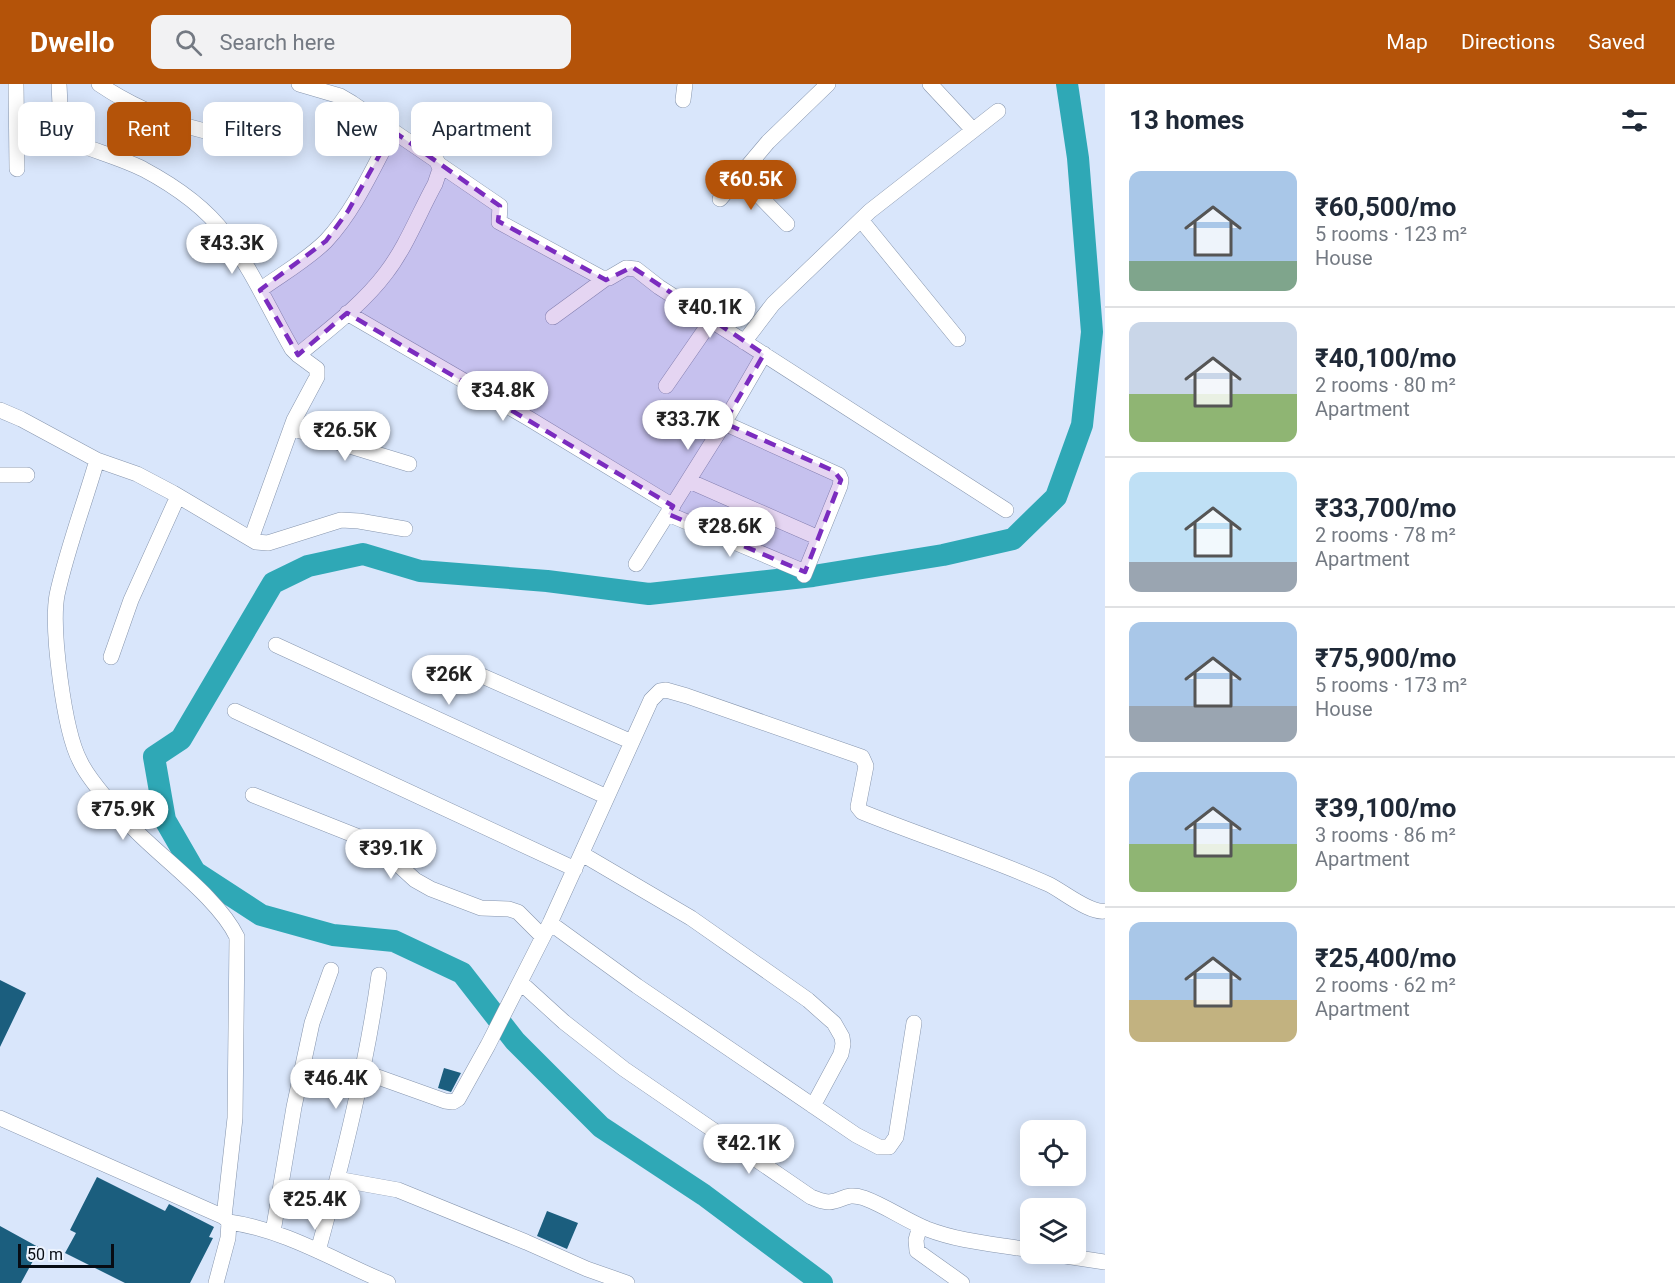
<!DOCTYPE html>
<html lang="en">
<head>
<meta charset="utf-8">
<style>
  :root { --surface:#fff; --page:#f2f2f3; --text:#1f2937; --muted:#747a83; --line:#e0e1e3; --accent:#b45309 }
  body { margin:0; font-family:Roboto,sans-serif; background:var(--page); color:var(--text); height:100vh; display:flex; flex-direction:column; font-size:22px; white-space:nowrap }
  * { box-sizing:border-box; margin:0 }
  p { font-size:20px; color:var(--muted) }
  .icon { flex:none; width:33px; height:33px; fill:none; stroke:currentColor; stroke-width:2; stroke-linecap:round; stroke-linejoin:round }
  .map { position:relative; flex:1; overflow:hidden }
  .sheet { display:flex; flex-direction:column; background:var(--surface); width:570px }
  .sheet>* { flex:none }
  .guide { position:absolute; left:18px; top:18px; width:570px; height:54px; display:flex; gap:12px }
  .fabs { position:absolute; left:1020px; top:1036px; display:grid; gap:12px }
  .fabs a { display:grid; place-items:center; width:66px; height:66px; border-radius:12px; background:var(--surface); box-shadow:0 3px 15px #0003; font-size:30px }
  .scale { position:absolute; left:18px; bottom:15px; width:96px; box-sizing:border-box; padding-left:6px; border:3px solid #070c14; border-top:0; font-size:16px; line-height:21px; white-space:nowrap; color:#070c14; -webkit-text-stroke:4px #ecf3fe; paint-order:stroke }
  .price { position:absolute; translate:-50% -51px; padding:0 14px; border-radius:21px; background:#fff; color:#222; font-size:20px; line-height:39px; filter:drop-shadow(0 2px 3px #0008) }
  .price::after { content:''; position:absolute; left:50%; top:36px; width:18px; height:14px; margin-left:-9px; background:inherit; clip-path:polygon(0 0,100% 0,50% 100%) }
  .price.selected { background:var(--accent); color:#fff }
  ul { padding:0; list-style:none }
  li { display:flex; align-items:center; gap:18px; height:150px; padding:0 24px }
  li+li { border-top:2px solid var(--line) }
  li span { display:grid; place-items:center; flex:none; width:168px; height:120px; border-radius:12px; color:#555 }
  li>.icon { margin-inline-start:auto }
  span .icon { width:72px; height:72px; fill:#fffc; stroke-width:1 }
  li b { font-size:26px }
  h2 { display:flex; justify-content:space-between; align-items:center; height:72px; padding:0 24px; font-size:26px }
  .pill { padding:0 21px; border-radius:12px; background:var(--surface); box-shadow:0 3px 15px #0003; font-size:21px; line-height:54px }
  .pill.selected { background:var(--accent); color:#fff }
  header { display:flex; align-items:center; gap:36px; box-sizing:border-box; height:84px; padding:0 30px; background:var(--accent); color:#fff }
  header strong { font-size:28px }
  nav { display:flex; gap:33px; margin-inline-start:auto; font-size:21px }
  .search { width:420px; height:54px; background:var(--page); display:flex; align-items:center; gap:15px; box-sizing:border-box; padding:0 21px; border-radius:12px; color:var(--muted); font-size:22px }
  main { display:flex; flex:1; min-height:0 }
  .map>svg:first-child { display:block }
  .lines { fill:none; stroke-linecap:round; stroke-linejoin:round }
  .river { stroke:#2fa8b6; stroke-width:22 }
  .building { fill:#1b5e7e }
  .street-casing { stroke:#8695ad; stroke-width:16 }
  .street { stroke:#fff; stroke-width:15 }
  .marked { fill:#7b2cbf; fill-opacity:0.2; stroke:#7b2cbf; stroke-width:4.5; stroke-dasharray:12 8; stroke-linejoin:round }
</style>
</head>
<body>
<header>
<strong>Dwello</strong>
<div class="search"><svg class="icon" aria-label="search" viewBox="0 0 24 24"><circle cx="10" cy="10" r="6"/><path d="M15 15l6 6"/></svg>Search here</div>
<nav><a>Map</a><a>Directions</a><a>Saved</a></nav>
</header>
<main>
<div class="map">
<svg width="1105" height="1199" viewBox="0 0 1105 1199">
  <rect width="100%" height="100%" fill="#d9e6fb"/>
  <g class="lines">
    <path class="river" d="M822,1199L704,1111L601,1043L515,957L462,889L394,857L333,851L261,831L195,788L165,736L154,673L181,655L273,499L308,482L363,470L420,487L547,497L649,510L813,492L943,471L1013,455L1056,413L1082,341L1092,248L1078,74L1067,0"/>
  </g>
  <path class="building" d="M0,896L26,909L0,963Z
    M444,984L461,989L451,1008L438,1004Z
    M97,1093L165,1127L169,1120L214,1143L209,1153L213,1154L190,1199H125L65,1169L76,1149L70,1146Z
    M547,1127L578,1139L567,1165L537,1152Z
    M0,1142L40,1164L21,1199H0Z"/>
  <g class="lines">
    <defs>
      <path id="street" d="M16,0L17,85
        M59,0L61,43L63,51L71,57C94,67 121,74 143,85C173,101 205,123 225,150C252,185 270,227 292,265L298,271L317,285V293L294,336L251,455
        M99,0C131,22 181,44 220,50C237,53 255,52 272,53
        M930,0L973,46
        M683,16L685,0
        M440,81L500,122L499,138L602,194H609L626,184L636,185L659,203L740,255L1006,426
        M740,92L787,140
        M720,115L768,58L828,0
        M861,136L958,255
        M260,206C282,190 307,176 326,157C355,126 373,84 393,47
        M347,229L528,334L673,422
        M553,233L605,195
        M744,258L773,220L870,127L998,27
        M298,271C328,246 362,221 386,189C406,163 419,129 435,100L440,85L437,77L352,19L340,12L299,0
        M666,302L711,237
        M0,326L21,335L97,376L137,390L173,409L256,458L268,459L341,436L359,437L405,445
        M724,339L839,391L841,396L840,402L804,491
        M291,344L409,380
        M97,376C84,421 67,465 57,511C51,545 64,647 80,677C88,695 119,730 134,745C164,776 219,815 237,853L235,1034L224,1133
        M0,391H27
        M689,397L819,454
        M668,430L805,488
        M636,480L720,346L764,270
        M276,561L607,713
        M111,573L131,516L178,412
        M464,584L632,658
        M235,627L575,785
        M253,711L364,755L391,774L415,796L431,805L481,824L509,825L518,828L543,853
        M582,770L691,834L808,916L834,939L842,953L843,960L841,970L813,1022
        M550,839L637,902L856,1051L879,1063H889L896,1053L914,939
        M520,898L564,938L624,985L811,1113C817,1115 822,1118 829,1118C843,1117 846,1108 864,1114C886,1122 905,1136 927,1145C961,1158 995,1160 1030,1166
        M361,987L445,1017L453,1018L458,1015L488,961L550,839L651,616L660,607L666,606L687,612L862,673L866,682L858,723L862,728C924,753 987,773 1048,800C1063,807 1090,830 1105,827
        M0,1034L224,1133L229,1138L228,1154L216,1199
        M337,1095L398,1106L526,1158L587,1185L627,1199
        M229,1138C286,1146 335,1177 388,1199
        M920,1142L916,1156L917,1167L962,1199
        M273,1148L294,1023L312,939L331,886
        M318,1167C343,1076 366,984 379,891
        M1052,1170L1105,1178"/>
    </defs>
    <use href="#street" class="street-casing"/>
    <use href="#street" class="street"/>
  </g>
  <path class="marked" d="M393,47L500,122L498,137L606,196L632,183L764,270L724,339L834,387L841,396L805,488L668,430L673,422L347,229L298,271L260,206L326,157L348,127Z"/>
</svg>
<div class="fabs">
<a><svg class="icon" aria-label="locate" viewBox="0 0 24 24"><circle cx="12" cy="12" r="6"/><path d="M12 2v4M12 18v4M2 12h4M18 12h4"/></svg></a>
<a><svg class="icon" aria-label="layers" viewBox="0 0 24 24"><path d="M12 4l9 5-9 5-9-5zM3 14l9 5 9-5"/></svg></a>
</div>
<div class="scale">50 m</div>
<b class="price selected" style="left:751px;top:127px">₹60.5K</b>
<b class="price" style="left:232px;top:191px">₹43.3K</b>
<b class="price" style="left:710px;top:255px">₹40.1K</b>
<b class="price" style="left:503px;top:338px">₹34.8K</b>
<b class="price" style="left:688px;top:367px">₹33.7K</b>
<b class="price" style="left:345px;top:378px">₹26.5K</b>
<b class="price" style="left:730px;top:474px">₹28.6K</b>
<b class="price" style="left:449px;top:622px">₹26K</b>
<b class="price" style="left:123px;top:757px">₹75.9K</b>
<b class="price" style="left:391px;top:796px">₹39.1K</b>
<b class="price" style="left:336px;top:1026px">₹46.4K</b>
<b class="price" style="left:749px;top:1091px">₹42.1K</b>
<b class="price" style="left:315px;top:1147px">₹25.4K</b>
<div class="guide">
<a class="pill">Buy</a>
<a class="pill selected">Rent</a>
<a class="pill">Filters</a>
<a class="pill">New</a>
<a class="pill">Apartment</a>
</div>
</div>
<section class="sheet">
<h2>13 homes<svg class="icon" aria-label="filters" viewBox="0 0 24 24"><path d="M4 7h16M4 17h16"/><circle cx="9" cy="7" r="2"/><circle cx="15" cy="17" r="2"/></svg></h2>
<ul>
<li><span style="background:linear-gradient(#a9c7e8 75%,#7fa58c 0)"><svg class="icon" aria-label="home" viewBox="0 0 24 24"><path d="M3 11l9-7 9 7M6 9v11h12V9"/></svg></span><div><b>₹60,500/mo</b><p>5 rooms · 123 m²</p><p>House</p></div></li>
<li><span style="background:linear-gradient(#c9d6e8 60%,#8fb573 0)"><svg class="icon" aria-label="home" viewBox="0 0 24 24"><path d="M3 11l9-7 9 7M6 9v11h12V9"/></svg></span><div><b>₹40,100/mo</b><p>2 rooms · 80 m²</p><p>Apartment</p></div></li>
<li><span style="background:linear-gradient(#bfe0f5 75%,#9aa5b1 0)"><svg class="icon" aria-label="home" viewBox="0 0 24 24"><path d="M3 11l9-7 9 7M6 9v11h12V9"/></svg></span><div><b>₹33,700/mo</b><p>2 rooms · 78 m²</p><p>Apartment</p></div></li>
<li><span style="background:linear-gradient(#a9c7e8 70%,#9aa5b1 0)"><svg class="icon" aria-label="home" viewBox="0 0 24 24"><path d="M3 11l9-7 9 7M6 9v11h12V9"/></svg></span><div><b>₹75,900/mo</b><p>5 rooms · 173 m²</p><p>House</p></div></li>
<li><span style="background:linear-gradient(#a9c7e8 60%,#8fb573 0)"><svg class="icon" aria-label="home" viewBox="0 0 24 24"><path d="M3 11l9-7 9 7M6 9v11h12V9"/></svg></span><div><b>₹39,100/mo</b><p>3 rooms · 86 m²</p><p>Apartment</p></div></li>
<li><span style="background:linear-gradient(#a9c7e8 65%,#c2b280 0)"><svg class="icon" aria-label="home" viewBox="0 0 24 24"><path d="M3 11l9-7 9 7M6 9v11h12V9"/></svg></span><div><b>₹25,400/mo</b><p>2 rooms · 62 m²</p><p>Apartment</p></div></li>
</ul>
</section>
</main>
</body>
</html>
